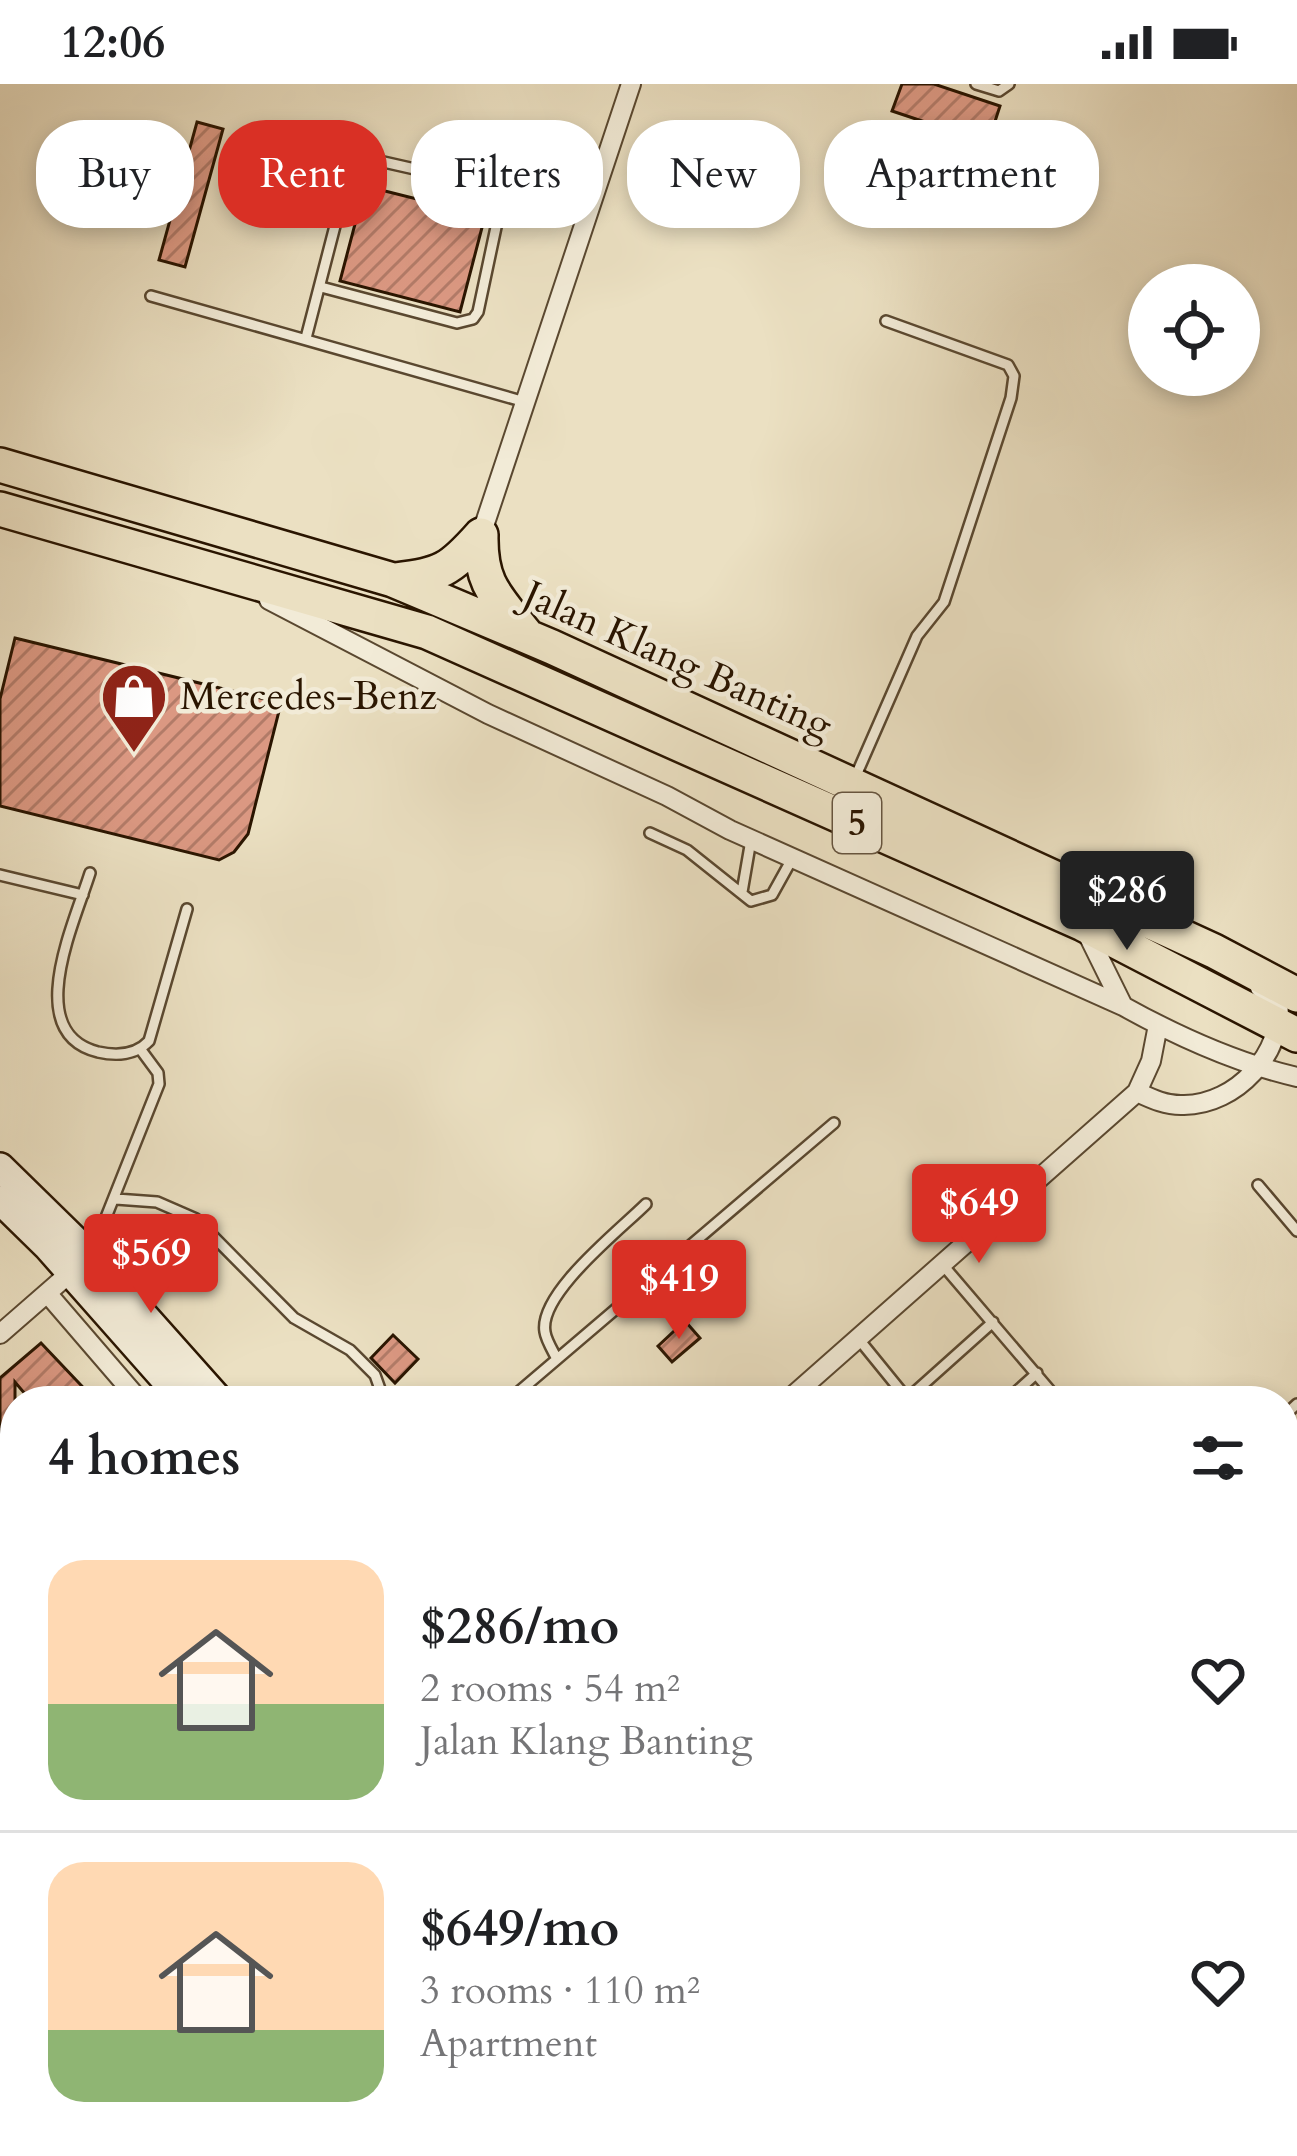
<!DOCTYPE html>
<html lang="en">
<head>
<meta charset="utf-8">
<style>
  :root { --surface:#fff; --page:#f2f2f2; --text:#202124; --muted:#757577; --line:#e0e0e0; --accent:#d93025 }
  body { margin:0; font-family:Cardo,serif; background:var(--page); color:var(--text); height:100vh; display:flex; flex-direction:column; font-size:45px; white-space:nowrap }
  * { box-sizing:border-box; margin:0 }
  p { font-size:39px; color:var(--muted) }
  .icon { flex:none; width:66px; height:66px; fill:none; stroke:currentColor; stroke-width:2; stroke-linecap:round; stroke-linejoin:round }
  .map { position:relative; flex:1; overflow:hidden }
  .panel { position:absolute; left:0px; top:1302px; width:1299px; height:771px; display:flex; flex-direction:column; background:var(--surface); border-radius:48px 48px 0 0; box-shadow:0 6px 18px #0003 }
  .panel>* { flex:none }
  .banner { position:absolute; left:36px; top:36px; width:1227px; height:108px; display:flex; gap:24px }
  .fabs { position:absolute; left:1128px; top:180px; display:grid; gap:24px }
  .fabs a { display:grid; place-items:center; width:132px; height:132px; border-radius:50%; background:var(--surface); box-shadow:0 6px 18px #0003; font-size:60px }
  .price { position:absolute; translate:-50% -102px; padding:0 27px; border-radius:12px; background:var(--accent); color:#fff; font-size:39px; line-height:78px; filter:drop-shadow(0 3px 6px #0008) }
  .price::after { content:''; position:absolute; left:50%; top:72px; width:36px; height:27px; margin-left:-18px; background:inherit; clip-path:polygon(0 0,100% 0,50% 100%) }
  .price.on { background:#222; color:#fff }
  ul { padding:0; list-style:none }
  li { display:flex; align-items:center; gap:36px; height:300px; padding:0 48px }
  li+li { border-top:3px solid var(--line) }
  li span { display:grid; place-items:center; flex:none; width:336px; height:240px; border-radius:36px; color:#555 }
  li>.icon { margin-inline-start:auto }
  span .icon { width:144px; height:144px; fill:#fffc; stroke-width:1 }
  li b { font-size:51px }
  h2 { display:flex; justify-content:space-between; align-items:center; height:144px; padding:0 48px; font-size:51px }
  .pill { padding:0 42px; border-radius:48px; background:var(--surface); box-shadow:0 6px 18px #0003; font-size:42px; line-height:108px }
  .pill.on { background:var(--accent); color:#fff }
  .status { display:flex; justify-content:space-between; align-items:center; height:84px; padding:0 60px; background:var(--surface); direction:ltr }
  .status svg { height:33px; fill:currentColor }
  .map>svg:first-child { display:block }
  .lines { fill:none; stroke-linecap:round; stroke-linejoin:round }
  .stream { stroke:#6c7a6b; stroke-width:4.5 }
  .building { fill:url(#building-hatch); stroke:#2a1500; stroke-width:3 }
  .lane-casing { stroke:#5a4830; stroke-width:14 }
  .street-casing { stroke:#5a4830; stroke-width:22 }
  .secondary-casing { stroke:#2a1500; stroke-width:32 }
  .highway-casing { stroke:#2a1500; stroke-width:38 }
  .lane { stroke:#f2ebd7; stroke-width:9 }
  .street { stroke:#f2ebd7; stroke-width:18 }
  .secondary { stroke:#f2ebd7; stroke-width:27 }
  .highway { stroke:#ebe0c2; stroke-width:33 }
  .labels { text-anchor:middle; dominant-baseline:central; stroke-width:9; stroke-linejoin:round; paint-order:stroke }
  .shield { fill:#f2ebd7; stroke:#665540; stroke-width:3 }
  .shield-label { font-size:36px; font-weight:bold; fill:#2a1500 }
  .street-label { font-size:39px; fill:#2a1500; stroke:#f2ebd7 }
  .poi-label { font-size:39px; fill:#2a1500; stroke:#f2ebd7; text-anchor:start }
</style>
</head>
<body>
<div class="status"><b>12:06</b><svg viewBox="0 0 49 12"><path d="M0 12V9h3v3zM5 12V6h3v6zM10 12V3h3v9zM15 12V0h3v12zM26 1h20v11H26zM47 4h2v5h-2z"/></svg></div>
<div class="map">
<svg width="1297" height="2072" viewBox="0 0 1297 2072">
  <defs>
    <pattern id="building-hatch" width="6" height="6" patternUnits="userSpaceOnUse" patternTransform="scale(3)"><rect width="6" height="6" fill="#db9882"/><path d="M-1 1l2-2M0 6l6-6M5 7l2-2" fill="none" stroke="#b27b68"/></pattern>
  </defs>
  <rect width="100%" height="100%" fill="#ebe0c2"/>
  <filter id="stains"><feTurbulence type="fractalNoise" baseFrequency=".00167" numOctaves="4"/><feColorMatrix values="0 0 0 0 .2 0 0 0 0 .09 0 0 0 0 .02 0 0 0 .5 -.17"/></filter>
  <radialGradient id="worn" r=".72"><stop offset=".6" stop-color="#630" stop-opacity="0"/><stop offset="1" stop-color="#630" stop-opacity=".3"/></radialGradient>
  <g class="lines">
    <path class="stream" d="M1284,1774L1297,1763
      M957,2072L972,2058"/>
  </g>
  <path class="building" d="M902,0H934L1000,22L988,59L892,27Z
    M197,38L223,45L185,183L159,176Z
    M365,102L485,132L460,228L340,197Z
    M15,554L281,619L248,750L234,768L219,776L0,722V615Z
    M685,1237L700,1254L672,1278L658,1262Z
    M393,1251L418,1275L395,1299L371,1274Z
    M41,1259L96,1317H31L15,1298V1402L0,1415V1294Z
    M15,1720V1840L0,1853V1733Z
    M1284,1956L1297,1971V2022L1284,2034Z
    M0,1967L15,1984V2054L0,2067Z
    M288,2058H374L358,2072H272Z
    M428,2058H512L496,2072H412Z
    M1209,2058H1272L1273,2059L1263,2072H1222Z"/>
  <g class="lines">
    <defs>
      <path id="lane" d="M976,0L999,7L1009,0
        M151,212L525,318
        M306,254L350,84L366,74L490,102L502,115L478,228L473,235L457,239L321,203
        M854,696L917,552L944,518L1011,314L1014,292L1008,281L886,237
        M650,749L687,766L751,817L772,811L792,775
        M90,789C74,840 22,949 98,968C116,972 136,971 149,957L187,825
        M0,791L83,811
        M742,808L751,756
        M1258,1101L1297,1147
        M116,1115L157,1118L196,1135L294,1234L350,1266L375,1291L380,1305L376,1317
        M93,1166L159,1000L158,989L141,966
        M942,1180L1059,1317
        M857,1253L909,1317
        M557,1275C553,1267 546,1256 545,1248C538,1210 620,1146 646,1120
        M907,1315L993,1238
        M508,1317L834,1039
        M1006,1317L1037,1289
        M1284,1332L1297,1320
        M1284,1522L1297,1511
        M0,1564L15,1580
        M1145,2058L1158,2072
        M1185,2058L1197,2072
        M1272,2072L1297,2050"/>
      <path id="street" d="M481,451L631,0
        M269,516L488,630L667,712L730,746L1123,922C1177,952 1236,979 1297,993
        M1085,845L1123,922
        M1137,1008C1152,1015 1167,1022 1184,1021C1236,1021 1285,968 1278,918L1260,904
        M47,1209L140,1317
        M0,1250L78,1182
        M787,1317L1137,1008L1151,977L1158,941
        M0,1456L15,1442
        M0,1675L15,1662
        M0,1899L15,1886
        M1284,1909L1297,1898
        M1284,1921L1297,1937
        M0,1922L15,1940
        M47,2072L62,2058
        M1092,2072L1109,2058"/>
      <path id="secondary" d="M0,1083L90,1171L220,1317
        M0,1116L47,1162L184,1317
        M1284,1582L1297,1570
        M1284,1607L1297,1595
        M735,2072L751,2058
        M774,2072L790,2058"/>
      <path id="highway" d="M0,381L393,496L552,563L1214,867L1297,911
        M0,425L427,548L1083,840L1297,951
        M481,451C480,500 496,512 525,549
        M395,496C442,490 449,487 481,451"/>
    </defs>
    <use href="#lane" class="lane-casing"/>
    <use href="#street" class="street-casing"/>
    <use href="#secondary" class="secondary-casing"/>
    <use href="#highway" class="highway-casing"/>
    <use href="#lane" class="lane"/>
    <use href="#street" class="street"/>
    <use href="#secondary" class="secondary"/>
    <use href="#highway" class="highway"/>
  </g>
  <defs>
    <symbol id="shop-pin" viewBox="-11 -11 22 30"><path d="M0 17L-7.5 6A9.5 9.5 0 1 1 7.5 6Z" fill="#8f2418" stroke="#f2ebd7"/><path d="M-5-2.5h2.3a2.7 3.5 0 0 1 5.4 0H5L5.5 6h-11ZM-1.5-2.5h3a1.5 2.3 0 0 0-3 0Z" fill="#fff"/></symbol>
  </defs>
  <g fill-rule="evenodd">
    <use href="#shop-pin" x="96" y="574" width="76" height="104"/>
  </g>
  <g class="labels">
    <rect class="shield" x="833" y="709" width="48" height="60" rx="9"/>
    <g class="shield-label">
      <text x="857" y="739">5</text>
    </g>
    <g class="street-label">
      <text transform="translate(678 576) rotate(24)">Jalan Klang Banting</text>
    </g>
    <g class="poi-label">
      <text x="180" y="612">Mercedes-Benz</text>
    </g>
  </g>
  <rect width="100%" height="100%" filter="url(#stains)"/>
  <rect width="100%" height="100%" fill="url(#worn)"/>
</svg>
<div class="fabs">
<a><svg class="icon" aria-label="locate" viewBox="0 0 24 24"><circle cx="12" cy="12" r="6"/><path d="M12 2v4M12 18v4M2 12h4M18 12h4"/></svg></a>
</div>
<b class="price on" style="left:1127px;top:869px">$286</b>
<b class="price" style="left:979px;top:1182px">$649</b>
<b class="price" style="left:151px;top:1232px">$569</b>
<b class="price" style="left:679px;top:1258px">$419</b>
<div class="banner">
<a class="pill">Buy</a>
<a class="pill on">Rent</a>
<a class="pill">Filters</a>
<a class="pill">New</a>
<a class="pill">Apartment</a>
</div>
<section class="panel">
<h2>4 homes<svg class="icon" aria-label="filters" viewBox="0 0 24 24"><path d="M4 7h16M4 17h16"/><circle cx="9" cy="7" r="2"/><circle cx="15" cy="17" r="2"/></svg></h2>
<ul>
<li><span style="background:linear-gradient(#ffd9b3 60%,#8fb573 0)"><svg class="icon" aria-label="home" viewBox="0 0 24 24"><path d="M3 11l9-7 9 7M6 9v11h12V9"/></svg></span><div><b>$286/mo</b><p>2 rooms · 54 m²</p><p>Jalan Klang Banting</p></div><svg class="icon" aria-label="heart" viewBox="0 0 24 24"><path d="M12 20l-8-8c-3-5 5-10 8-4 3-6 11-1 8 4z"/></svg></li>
<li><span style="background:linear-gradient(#ffd9b3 70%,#8fb573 0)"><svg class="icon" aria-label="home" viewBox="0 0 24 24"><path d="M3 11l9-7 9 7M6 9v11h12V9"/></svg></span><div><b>$649/mo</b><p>3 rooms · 110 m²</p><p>Apartment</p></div><svg class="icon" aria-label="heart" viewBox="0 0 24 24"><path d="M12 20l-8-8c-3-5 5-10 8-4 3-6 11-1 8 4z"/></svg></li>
</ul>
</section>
</div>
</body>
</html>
